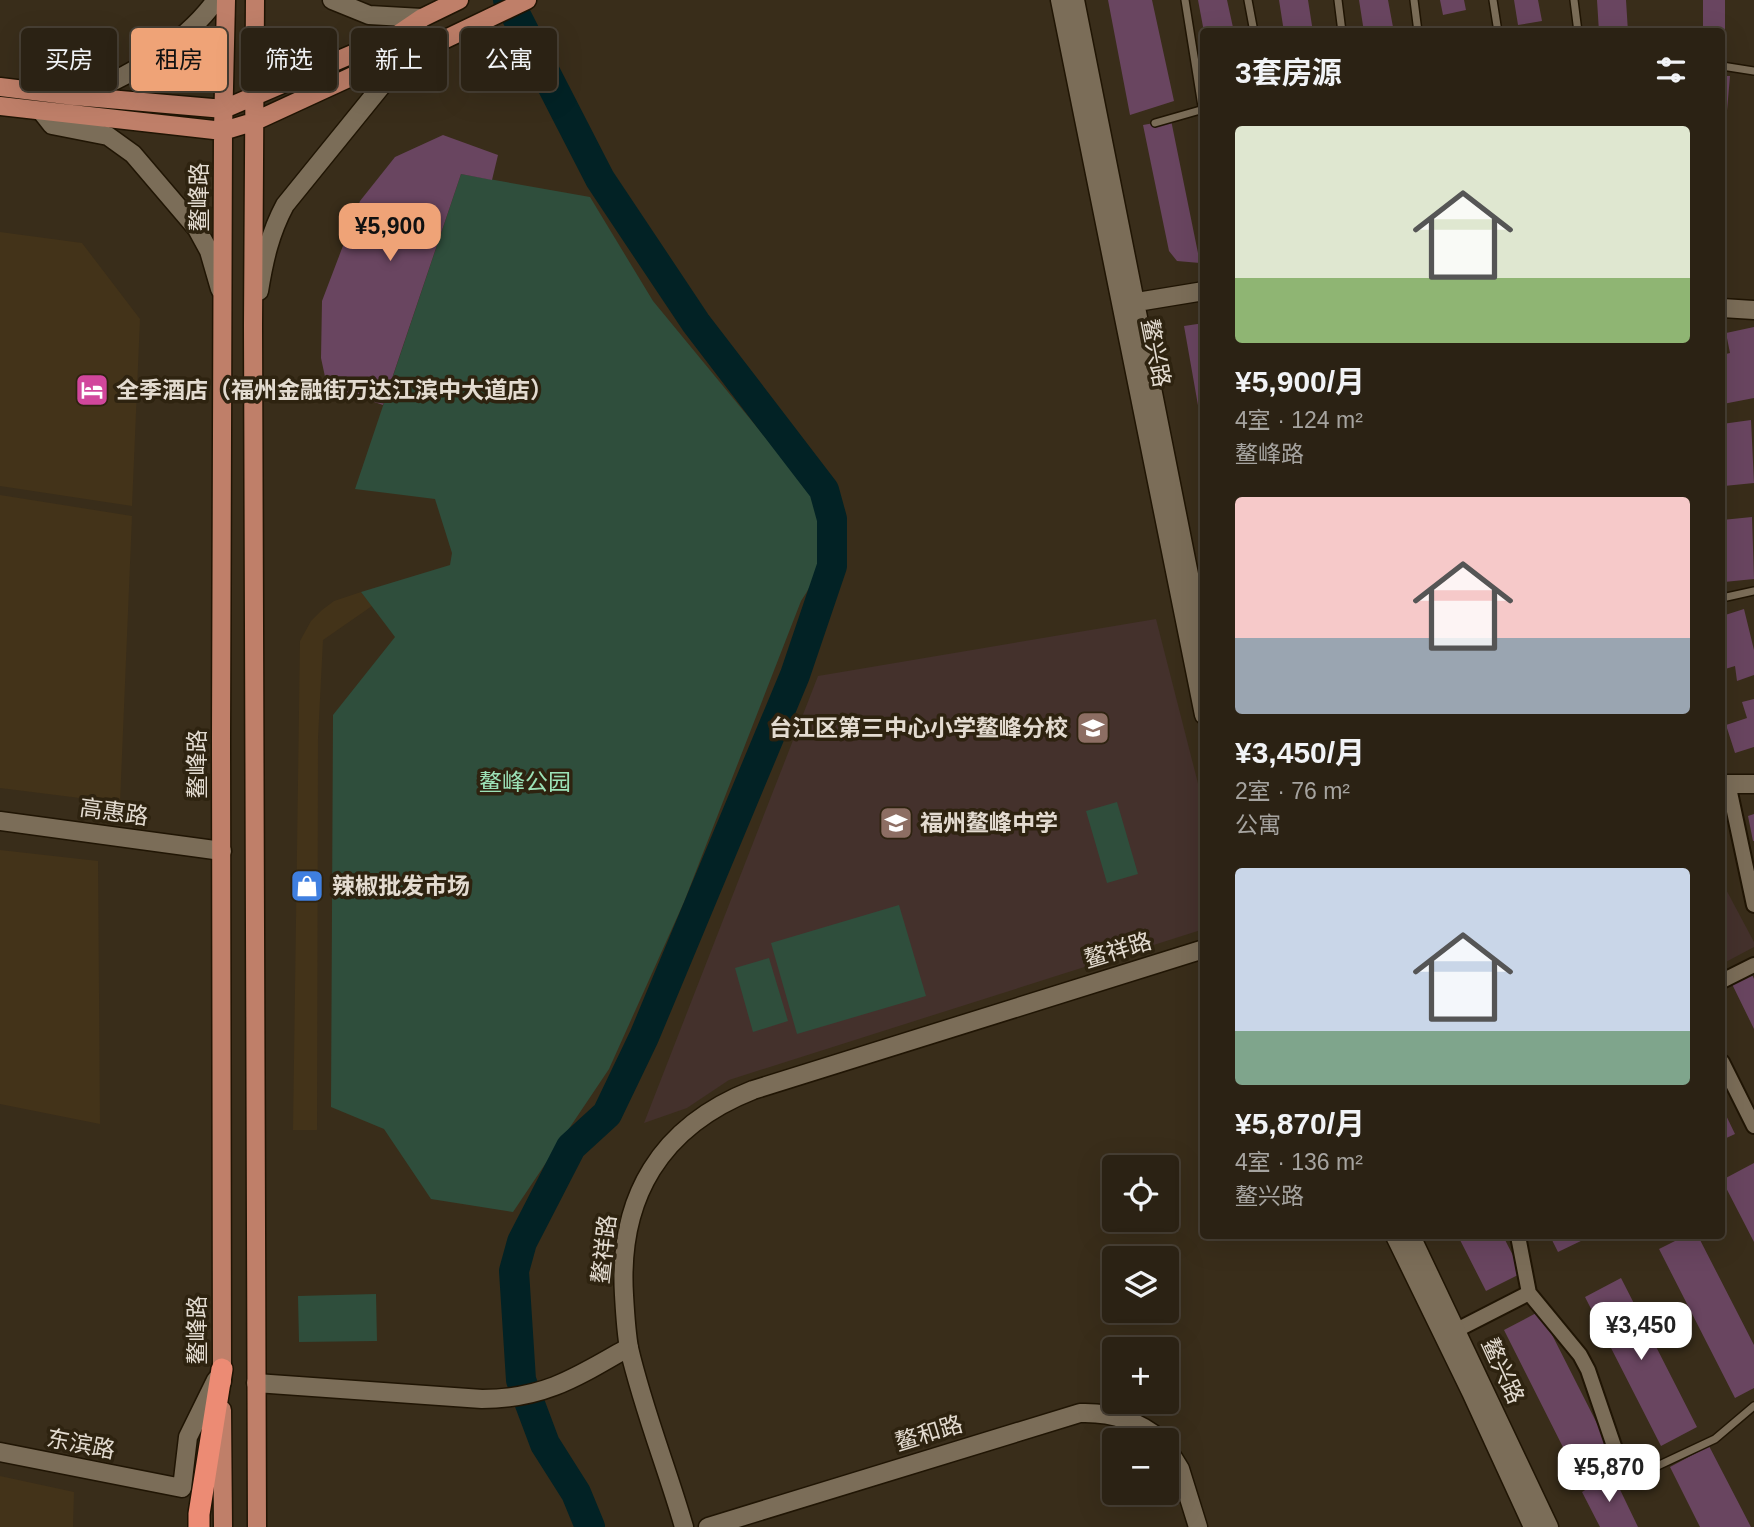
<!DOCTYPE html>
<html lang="zh">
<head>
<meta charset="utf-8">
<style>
  :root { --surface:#2b2214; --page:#332a1d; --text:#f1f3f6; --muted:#a6a4a0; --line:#473f34; --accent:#efa377 }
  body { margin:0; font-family:Helvetica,"Noto Sans SC",sans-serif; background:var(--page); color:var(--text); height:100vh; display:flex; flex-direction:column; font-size:26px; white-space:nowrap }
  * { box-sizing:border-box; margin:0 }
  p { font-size:23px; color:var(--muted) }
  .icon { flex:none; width:38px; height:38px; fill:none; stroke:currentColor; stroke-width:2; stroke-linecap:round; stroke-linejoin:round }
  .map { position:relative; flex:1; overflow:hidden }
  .sheet { position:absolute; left:1200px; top:28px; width:525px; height:1211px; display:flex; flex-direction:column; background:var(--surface); border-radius:7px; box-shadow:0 7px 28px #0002,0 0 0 2px var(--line) }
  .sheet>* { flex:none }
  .hud { position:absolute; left:21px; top:28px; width:665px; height:63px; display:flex; gap:14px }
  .tools { position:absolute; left:1102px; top:1155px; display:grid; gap:14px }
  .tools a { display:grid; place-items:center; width:77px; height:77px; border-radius:7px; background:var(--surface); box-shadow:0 7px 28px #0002,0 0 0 2px var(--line); font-size:35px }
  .price { position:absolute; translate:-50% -60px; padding:0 16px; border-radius:14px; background:#fff; color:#222; font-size:23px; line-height:46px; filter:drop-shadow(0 2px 4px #0008) }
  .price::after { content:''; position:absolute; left:50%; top:42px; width:21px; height:16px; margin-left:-10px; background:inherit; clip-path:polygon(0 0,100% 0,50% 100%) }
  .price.on { background:var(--accent); color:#111 }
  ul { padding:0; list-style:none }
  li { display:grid; align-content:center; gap:14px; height:371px; padding:0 35px }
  li span { display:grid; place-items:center; height:217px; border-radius:7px; color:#555 }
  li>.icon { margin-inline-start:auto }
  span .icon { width:126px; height:126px; fill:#fffc; stroke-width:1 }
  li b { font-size:30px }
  h2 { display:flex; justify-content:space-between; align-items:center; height:84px; padding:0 35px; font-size:30px }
  .chip { padding:0 24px; border-radius:7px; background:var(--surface); box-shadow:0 7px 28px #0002,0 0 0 2px var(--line); font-size:24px; line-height:63px }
  .chip.on { background:var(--accent); color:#111 }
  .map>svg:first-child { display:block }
  .built { fill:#433319 }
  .education { fill:#44312c }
  .green { fill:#2f4e3c }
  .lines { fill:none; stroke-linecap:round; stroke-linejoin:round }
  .river { stroke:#022225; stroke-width:30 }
  .building { fill:#694560 }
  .lane-casing { stroke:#201504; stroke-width:10 }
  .street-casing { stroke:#201504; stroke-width:18 }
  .secondary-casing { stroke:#201504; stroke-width:21 }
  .primary-casing { stroke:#201504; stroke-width:21 }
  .highway-casing { stroke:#201504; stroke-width:24 }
  .lane { stroke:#7b6d58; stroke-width:7 }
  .street { stroke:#7b6d58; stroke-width:14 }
  .secondary { stroke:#7b6d58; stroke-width:18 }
  .primary { stroke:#bf7f69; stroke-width:18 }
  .highway { stroke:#ec8b74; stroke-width:21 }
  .labels { text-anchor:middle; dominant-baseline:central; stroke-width:7; stroke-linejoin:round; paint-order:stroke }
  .street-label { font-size:23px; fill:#e3dbd0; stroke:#2e2310 }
  .poi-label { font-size:23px; font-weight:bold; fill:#e3dbd0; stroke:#2e2310; text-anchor:start }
  .park-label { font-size:23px; fill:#9ce2b7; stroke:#2e2310 }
</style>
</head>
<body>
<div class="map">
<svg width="1754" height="1527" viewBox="0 0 1754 1527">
  <rect width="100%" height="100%" fill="#392d1a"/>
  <path class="built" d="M0,232L82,243L140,319L132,506L0,486Z
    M0,495L132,516L120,803L0,788Z
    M361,592L372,606L323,640L318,738L317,1130H293L300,641L311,621L322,610L334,601Z
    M0,850L98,861L100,1124L0,1104Z
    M0,1476L74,1492L73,1527H0Z"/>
  <path class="education" d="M1156,619L1204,807V929L729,1080L687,1108L644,1123L818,676Z
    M1722,882L1754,942V947L1722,964Z"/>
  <path class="green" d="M461,174L590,197L653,301L812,494C827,535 826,565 801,601L684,902L609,1069L513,1212L431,1199L384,1129L331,1107L333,715L395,637L361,592L450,565L452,553L435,499L355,489Z
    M1117,802L1138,874L1107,883L1086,811Z
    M899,905L926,996L797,1034L771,943Z
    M769,958L788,1021L753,1032L735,968Z
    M376,1294L377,1341L299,1342L298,1296Z"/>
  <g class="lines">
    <path class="river" d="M508,0L600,179L696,323L824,490L832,519V566L795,675L644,1037L607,1114L571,1147L522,1242L514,1271L521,1380L545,1444L576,1493L590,1527"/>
  </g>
  <path class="building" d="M1108,0H1152L1174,101L1130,115Z
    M1198,0H1227L1234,32H1204Z
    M1279,0H1308L1313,32H1284Z
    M1359,0H1388L1393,27L1364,32Z
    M1440,0H1464L1466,10L1443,15Z
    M1514,0H1538L1542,21L1518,25Z
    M1597,0H1626L1628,32H1599Z
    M1703,0H1725V52L1722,51V32H1703Z
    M1722,76H1730L1724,145H1722Z
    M1171,120L1200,263L1177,261L1169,251L1143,125Z
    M443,135L498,155L492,180L461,174L383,405L327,386L321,358L322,301L360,201L395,157Z
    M1204,323V410L1199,411L1184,326Z
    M1754,327V398L1723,404L1722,355L1730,353L1726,333Z
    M1751,420L1754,483L1724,486L1722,424Z
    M1752,517L1754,579L1724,582L1722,520Z
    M1744,609L1754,650V675L1737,681L1735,666L1722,670V635H1724L1722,616Z
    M1754,699V747L1735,753L1726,725L1747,718L1742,702Z
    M1754,814V841H1753L1748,816Z
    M1751,972L1754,979V1029L1731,982Z
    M1722,1107L1735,1134L1722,1140Z
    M1754,1163V1242L1722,1180Z
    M1458,1236H1503L1522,1273L1486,1291Z
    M1550,1236H1583L1585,1239L1558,1252Z
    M1685,1236H1698L1754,1345V1388L1735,1398L1659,1249Z
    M1621,1278L1697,1427L1661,1446L1585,1297Z
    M1540,1311L1616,1461L1579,1479L1504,1330Z
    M1709,1446L1751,1527H1700L1670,1467Z
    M1612,1473L1638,1527H1600L1582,1492Z"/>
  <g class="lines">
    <defs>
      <path id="lane" d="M1185,0L1204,119
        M1248,0L1254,32
        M1338,0L1342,32
        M1414,0L1418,32
        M1493,0L1498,32
        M1574,0L1578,32
        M1722,66L1754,71
        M1155,123L1204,109
        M1722,598L1754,591
        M1651,1469L1715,1439L1754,1406"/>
      <path id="street" d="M1728,783L1754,905
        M1722,981L1754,965
        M1722,1062L1754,1126
        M1518,1236L1529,1293L1580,1355L1588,1370L1616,1452L1627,1464L1651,1469
        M1449,1334L1529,1293"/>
      <path id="secondary" d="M332,0L369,15L422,18
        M1060,0L1204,715
        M1075,0L1204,650
        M77,95C124,82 187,41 216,0
        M41,111L52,125L108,136L133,154L197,229L209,251L220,289
        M259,291C264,260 270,233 285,205L392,73L431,46
        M1125,304L1204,291
        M1722,308L1754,310
        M1722,784H1754
        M0,821L222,851
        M1395,1236L1471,1392L1533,1527
        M1411,1236L1549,1527
        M256,1383L482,1399C544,1399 577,1377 629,1347
        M1167,1448L1180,1469L1198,1527
        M0,1452L182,1488L188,1437L216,1380
        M684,1527C667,1468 643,1409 629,1348C626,1331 625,1312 624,1295C618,1197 661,1126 753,1090L1204,949
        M708,1527L1080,1413C1110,1412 1138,1420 1161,1440"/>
      <path id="primary" d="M255,0L253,326L257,1527
        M0,87L74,96L224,109L397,35L422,18L459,0
        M0,106L223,131L253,122L405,52L433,45L527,0
        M222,1382L221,739L223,131L226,0
        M222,1410L223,1527"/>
      <path id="highway" d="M199,1527V1514L222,1369"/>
    </defs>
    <use href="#lane" class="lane-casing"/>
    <use href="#street" class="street-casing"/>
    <use href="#secondary" class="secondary-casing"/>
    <use href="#primary" class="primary-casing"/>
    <use href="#highway" class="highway-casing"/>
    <use href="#lane" class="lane"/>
    <use href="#street" class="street"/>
    <use href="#secondary" class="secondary"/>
    <use href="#primary" class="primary"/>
    <use href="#highway" class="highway"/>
  </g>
  <defs>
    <symbol id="hotel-square" viewBox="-11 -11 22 22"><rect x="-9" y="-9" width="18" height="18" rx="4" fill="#d1479c" stroke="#2e2310"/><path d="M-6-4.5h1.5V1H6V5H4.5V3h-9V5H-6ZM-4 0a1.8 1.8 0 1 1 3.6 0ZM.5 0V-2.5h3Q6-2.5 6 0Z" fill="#fff"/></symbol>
    <symbol id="school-square" viewBox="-11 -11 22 22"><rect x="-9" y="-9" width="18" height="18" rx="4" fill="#8d6e63" stroke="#2e2310"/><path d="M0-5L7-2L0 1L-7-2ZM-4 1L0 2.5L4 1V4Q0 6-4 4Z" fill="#fff"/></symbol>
    <symbol id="shop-square" viewBox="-11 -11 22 22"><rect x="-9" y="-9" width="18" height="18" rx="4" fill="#3f7fe0" stroke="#2e2310"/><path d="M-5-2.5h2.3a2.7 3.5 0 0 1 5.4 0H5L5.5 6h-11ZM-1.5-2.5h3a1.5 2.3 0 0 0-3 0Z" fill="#fff"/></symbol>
  </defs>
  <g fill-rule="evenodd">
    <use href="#hotel-square" x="73" y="371" width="38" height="38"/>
    <use href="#school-square" x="1074" y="709" width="38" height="38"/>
    <use href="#school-square" x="877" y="804" width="38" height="38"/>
    <use href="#shop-square" x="288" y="867" width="38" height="38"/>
  </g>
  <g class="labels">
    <g class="street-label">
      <text transform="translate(199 197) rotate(-90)">鳌峰路</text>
      <text transform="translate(1156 353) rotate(79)">鳌兴路</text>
      <text transform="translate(197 764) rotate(-90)">鳌峰路</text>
      <text transform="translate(114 812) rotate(8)">高惠路</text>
      <text transform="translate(1118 950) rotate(-17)">鳌祥路</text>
      <text transform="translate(604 1249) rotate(-84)">鳌祥路</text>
      <text transform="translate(197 1330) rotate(-90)">鳌峰路</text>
      <text transform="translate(1503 1371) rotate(65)">鳌兴路</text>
      <text transform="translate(929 1433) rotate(-17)">鳌和路</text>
      <text transform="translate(81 1444) rotate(11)">东滨路</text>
    </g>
    <g class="poi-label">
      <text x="116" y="390">全季酒店（福州金融街万达江滨中大道店）</text>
      <text x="1068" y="728" text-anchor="end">台江区第三中心小学鳌峰分校</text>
      <text x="920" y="823">福州鳌峰中学</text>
      <text x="332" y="886">辣椒批发市场</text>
    </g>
    <g class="park-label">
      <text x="525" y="782">鳌峰公园</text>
    </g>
  </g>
</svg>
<div class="tools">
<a><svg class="icon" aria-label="locate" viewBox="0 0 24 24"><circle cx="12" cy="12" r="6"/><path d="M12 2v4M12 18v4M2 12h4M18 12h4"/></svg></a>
<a><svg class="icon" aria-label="layers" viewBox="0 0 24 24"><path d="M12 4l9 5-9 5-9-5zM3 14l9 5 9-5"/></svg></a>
<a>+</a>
<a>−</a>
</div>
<b class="price on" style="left:390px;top:263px">¥5,900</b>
<b class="price" style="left:1641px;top:1362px">¥3,450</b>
<b class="price" style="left:1609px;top:1504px">¥5,870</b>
<div class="hud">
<a class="chip">买房</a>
<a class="chip on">租房</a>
<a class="chip">筛选</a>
<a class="chip">新上</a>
<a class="chip">公寓</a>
</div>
<section class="sheet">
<h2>3套房源<svg class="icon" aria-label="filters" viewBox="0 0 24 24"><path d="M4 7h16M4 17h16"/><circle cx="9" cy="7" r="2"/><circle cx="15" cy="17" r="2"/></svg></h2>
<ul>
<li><span style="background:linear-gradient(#dfe7d0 70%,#8fb573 0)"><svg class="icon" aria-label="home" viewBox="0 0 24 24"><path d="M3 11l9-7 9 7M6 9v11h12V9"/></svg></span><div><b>¥5,900/月</b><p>4室 · 124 m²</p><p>鳌峰路</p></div></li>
<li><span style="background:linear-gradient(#f6c9c9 65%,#9aa5b1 0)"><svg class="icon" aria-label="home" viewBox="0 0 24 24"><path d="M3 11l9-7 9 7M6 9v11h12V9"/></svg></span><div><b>¥3,450/月</b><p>2室 · 76 m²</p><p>公寓</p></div></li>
<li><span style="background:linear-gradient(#c9d6e8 75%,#7fa58c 0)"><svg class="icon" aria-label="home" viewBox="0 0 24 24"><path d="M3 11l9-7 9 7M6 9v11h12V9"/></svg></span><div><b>¥5,870/月</b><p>4室 · 136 m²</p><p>鳌兴路</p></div></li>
</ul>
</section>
</div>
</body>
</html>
